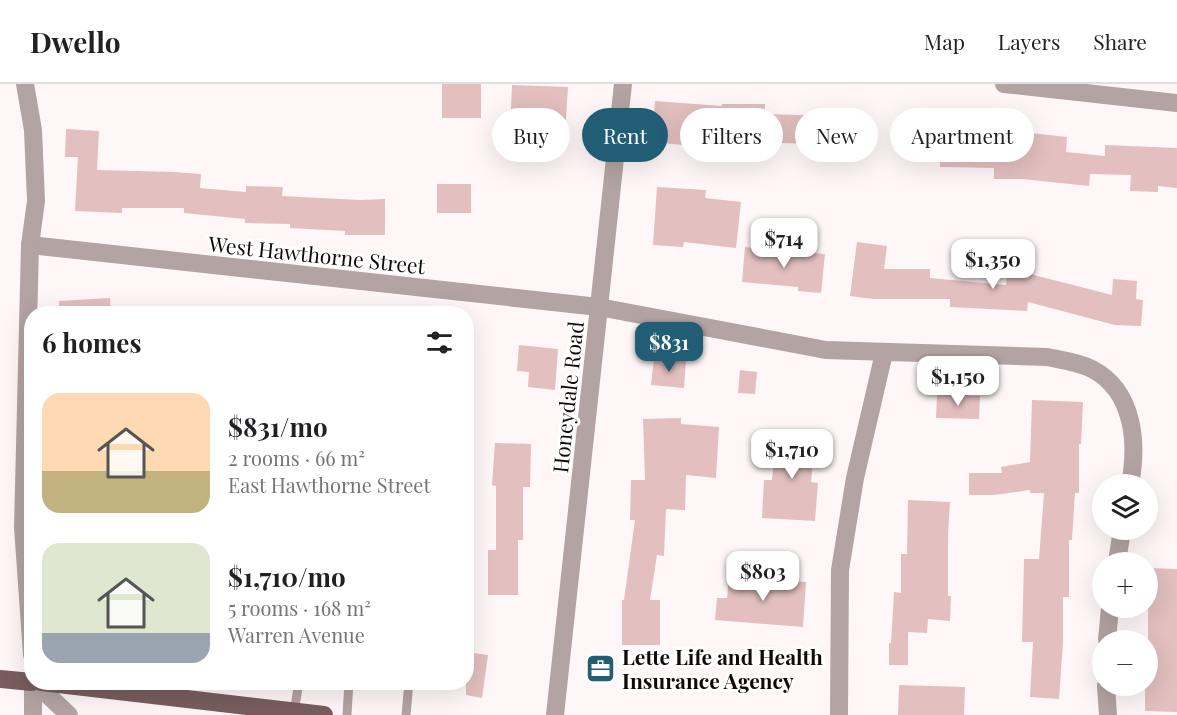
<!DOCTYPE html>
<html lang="en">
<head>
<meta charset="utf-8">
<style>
  :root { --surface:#fff; --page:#f2f2f2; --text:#202124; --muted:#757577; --line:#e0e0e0; --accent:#215e75 }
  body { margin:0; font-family:"Playfair Display",serif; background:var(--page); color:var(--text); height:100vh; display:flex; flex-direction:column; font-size:22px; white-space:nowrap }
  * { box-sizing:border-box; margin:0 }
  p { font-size:20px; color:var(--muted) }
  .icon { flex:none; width:33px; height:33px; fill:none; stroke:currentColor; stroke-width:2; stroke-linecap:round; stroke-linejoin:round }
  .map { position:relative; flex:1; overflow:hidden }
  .panel { position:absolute; left:24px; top:222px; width:450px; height:384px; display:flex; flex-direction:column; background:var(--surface); border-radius:24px; box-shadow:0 6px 24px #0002 }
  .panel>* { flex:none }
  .hud { position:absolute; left:492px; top:24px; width:570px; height:54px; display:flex; gap:12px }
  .buttons { position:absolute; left:1092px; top:390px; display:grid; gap:12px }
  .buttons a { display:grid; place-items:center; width:66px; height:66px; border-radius:50%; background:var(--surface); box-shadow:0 6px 24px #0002; font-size:30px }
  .price { position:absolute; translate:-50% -51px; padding:0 14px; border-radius:12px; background:#fff; color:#222; font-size:20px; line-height:39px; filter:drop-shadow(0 2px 3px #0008) }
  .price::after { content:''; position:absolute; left:50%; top:36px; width:18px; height:14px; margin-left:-9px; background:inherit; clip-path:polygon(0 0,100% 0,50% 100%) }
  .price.active { background:var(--accent); color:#fff }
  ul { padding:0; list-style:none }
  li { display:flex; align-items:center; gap:18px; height:150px; padding:0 18px }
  li span { display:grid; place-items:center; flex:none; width:168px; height:120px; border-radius:18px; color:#555 }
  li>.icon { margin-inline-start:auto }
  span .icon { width:72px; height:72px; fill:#fffc; stroke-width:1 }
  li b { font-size:26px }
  h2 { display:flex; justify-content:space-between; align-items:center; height:72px; padding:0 18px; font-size:26px }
  .tag { padding:0 21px; border-radius:27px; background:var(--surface); box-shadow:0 6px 24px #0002; font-size:21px; line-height:54px }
  .tag.active { background:var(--accent); color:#fff }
  header { display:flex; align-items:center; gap:36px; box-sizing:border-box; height:84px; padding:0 30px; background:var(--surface); border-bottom:2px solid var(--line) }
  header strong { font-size:28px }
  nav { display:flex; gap:33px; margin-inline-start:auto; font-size:21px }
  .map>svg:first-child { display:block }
  .building { fill:#e3bfbf }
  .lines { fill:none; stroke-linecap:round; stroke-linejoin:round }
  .service { stroke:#b3a3a3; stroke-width:9 }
  .minor { stroke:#b3a3a3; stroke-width:18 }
  .tertiary { stroke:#b3a3a3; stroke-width:18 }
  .primary { stroke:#785d5d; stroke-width:18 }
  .labels { text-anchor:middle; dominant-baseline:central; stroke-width:6; stroke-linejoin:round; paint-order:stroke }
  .street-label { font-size:21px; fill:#140909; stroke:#fff }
  .poi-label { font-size:21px; font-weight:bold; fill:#140909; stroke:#fff; text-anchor:start }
</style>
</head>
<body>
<header>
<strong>Dwello</strong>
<nav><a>Map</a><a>Layers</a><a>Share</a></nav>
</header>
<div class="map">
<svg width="1177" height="631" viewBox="0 0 1177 631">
  <rect width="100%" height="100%" fill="#fff7f7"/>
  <path class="building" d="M442,0H481V34H442Z
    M512,1L568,3L566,36L550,35L549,48L510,46Z
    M655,17L722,22V20H765V30L839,32L838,76L815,75L816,60L683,56V61L652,58Z
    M912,41L968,42V47L1031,49L1067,53L1066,68L1105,72V61L1177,64V104L1158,102V108L1130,107L1131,91L1090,90L1089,102L1022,95H994V84L940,83V68L912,67Z
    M66,45L99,47L97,86L174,88L201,90L200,104L246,108V102L283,103L282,112L360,116L385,115V151H345V147L290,144V140L245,139V135L184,129V124H122V129L75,127L78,73H65Z
    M437,100H471V129H437Z
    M657,103L706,106L705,114L741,118L736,164L684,158L683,163L653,161Z
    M857,158L887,162L884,185H930V194L1006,201L1008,181L1030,183V190L1112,211L1113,195L1137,197L1136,215L1143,216L1141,242L1115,241L1028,218L1027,227L950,223V215H873L850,212Z
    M745,163L825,170L821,209L798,207V203L742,198Z
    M110,214L111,230H59V217Z
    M519,261L558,265L555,306L528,303L529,288L517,287Z
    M654,274L686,277L684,304L651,301Z
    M740,286L757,288L755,310L738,309Z
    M937,310L980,312L979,335L936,334Z
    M1032,316L1083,318L1081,360H1079V409H1075L1072,456H1069V513H1063V558L1059,615L1030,613L1033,558H1022L1024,475H1039L1044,409H1030V406L994,411H969V389H1002L1001,383L1030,378Z
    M681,334V340L719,343L716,394L686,391L685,426L666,425L664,472L657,471L650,516H660V561H622V516H624L635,436H630L631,396H645L643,335Z
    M777,347L815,351L811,398L818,399L815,437L762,434L764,396H772Z
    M495,359L531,360L530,403H523V456H518V511H488V466H496V402L492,401Z
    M908,416L950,418L948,451V512H951L950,537L928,535L927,549L908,548V581H889V559H891L894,508L901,509V470H907Z
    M1148,484L1177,485V628L1145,627V602H1148Z
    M729,493L806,498L803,543L715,536L717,514H727Z
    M466,568L488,571L482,614L466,611Z
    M899,601L965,603L964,631H898Z"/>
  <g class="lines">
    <path class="service" d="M180,615L182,598
      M294,628L299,598
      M347,631L349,598
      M406,631L409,598"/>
    <path class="minor" d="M1004,0L1177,19
      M30,161L599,223L826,266L1047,273C1061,276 1078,278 1092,285C1134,307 1138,359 1130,400
      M1117,478L1122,446
      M1107,556L1110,524
      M34,598L69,631
      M1106,602L1108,631
      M839,631L840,486L855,394L884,269"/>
    <path class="tertiary" d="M25,0L33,46L36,117L30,161L23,443L32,571
      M33,598V631
      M555,631L623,0"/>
    <path class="primary" d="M0,595L32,598
      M41,598L324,631"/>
  </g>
  <defs>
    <symbol id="office-square" viewBox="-11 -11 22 22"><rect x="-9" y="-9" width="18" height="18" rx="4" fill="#215e75" stroke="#fff"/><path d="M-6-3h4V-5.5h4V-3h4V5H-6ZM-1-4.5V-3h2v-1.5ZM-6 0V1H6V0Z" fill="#fff"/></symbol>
  </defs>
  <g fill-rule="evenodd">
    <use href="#office-square" x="584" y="568" width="33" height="33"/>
  </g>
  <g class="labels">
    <g class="street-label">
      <text transform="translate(317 170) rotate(6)">West Hawthorne Street</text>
      <text transform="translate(567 313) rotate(-84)">Honeydale Road</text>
    </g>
    <g class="poi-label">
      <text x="622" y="572">Lette Life and Health<tspan x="622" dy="24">Insurance Agency</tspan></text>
    </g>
  </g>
</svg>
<div class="buttons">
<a><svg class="icon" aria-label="layers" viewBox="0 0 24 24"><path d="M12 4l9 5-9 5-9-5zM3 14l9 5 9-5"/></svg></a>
<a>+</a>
<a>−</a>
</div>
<b class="price" style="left:784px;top:185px">$714</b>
<b class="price" style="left:993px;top:206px">$1,350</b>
<b class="price active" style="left:669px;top:289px">$831</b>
<b class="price" style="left:958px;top:323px">$1,150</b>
<b class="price" style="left:792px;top:396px">$1,710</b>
<b class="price" style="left:763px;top:518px">$803</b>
<div class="hud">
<a class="tag">Buy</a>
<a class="tag active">Rent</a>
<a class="tag">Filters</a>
<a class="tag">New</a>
<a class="tag">Apartment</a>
</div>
<section class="panel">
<h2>6 homes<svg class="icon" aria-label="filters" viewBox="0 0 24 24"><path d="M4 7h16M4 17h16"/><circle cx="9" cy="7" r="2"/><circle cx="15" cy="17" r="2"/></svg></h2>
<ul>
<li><span style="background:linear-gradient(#ffd9b3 65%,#c2b280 0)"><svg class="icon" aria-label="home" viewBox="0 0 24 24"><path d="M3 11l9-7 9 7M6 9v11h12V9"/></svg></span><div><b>$831/mo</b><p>2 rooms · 66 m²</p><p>East Hawthorne Street</p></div></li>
<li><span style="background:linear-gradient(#dfe7d0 75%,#9aa5b1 0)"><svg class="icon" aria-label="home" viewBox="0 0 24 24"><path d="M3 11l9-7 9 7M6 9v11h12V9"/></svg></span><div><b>$1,710/mo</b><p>5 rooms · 168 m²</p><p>Warren Avenue</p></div></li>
</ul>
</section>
</div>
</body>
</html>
